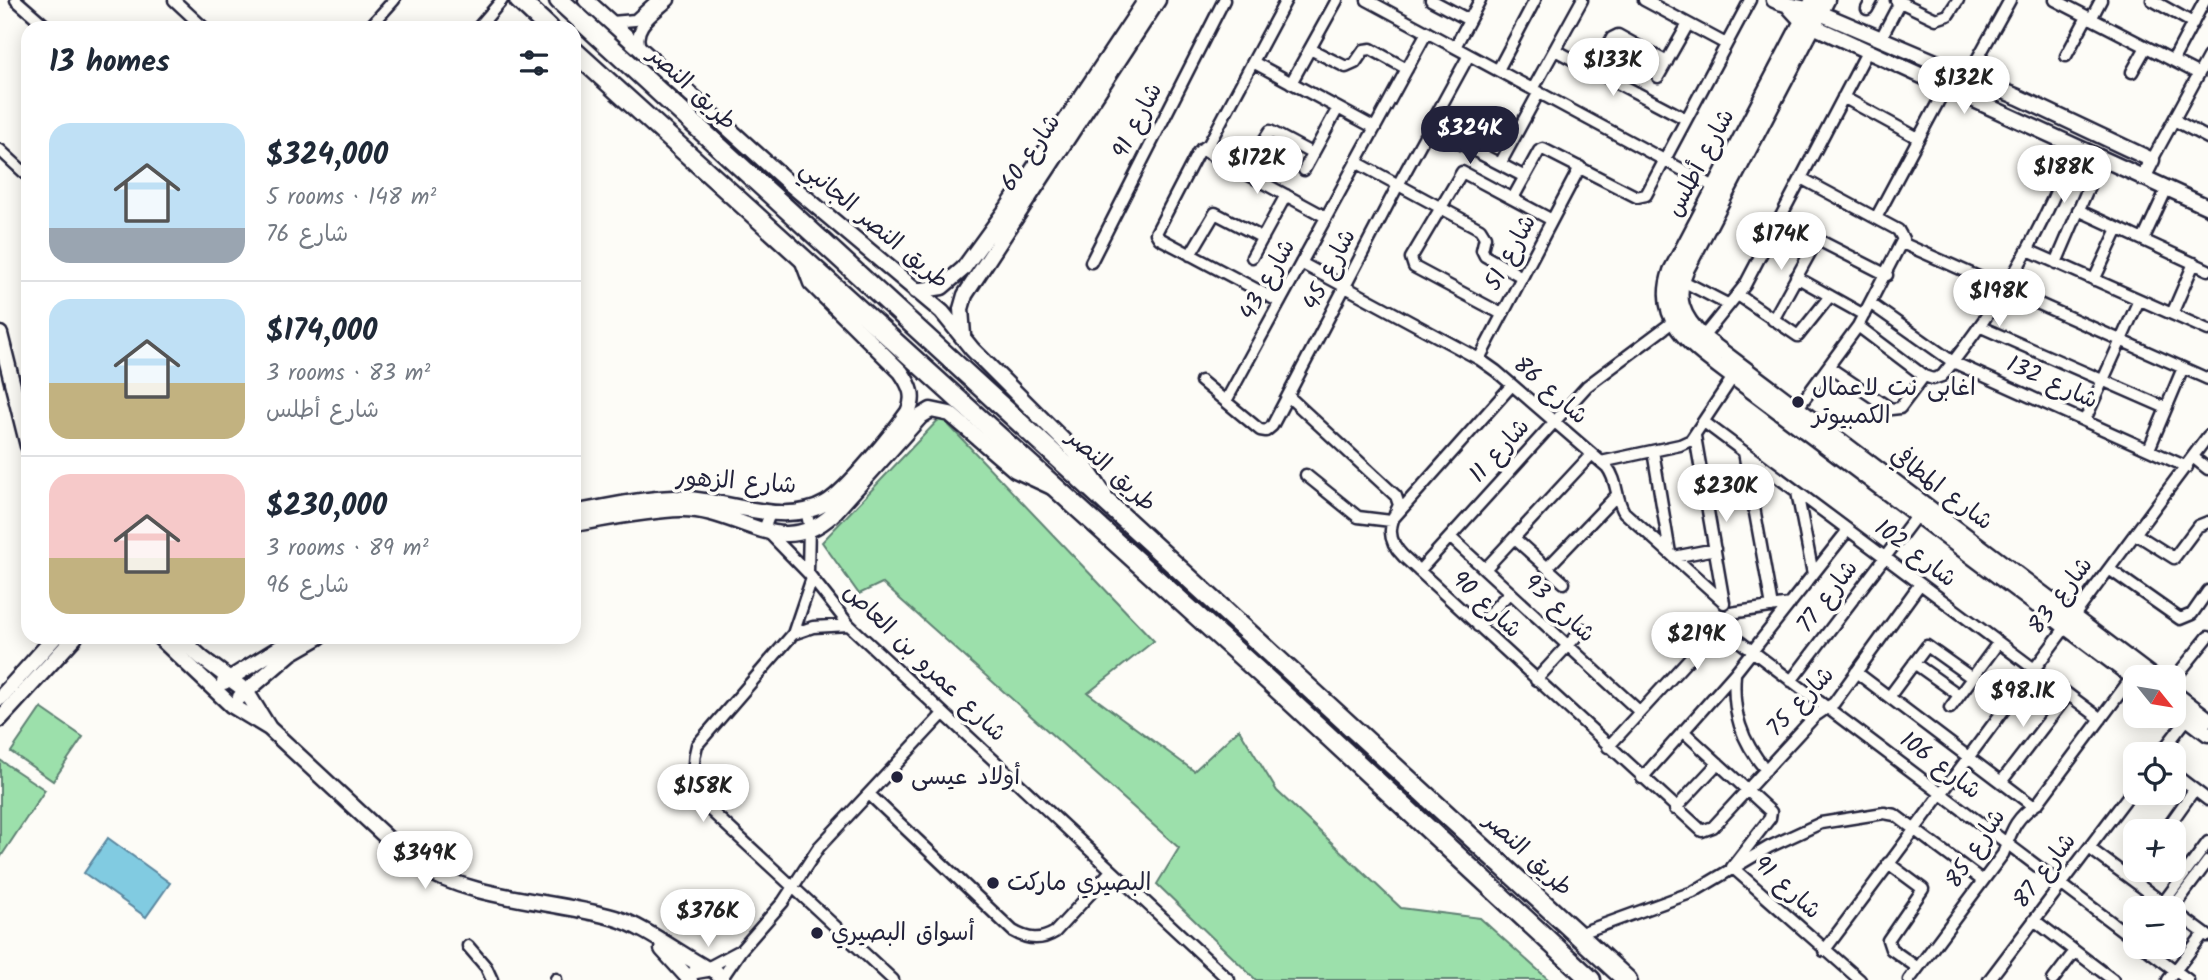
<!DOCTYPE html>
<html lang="en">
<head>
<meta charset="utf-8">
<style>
  :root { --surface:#fff; --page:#f6f6f7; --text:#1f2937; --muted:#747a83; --line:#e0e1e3; --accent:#22223b }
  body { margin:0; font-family:Kalam,"Playpen Sans Arabic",sans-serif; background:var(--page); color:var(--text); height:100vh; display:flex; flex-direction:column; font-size:26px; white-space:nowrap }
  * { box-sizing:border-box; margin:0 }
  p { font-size:23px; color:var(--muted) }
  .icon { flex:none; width:38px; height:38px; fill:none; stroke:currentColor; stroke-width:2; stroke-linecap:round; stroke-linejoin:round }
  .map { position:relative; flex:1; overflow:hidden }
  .details { position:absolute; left:21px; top:21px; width:560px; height:623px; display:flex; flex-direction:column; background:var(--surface); border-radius:21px; box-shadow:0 4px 18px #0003 }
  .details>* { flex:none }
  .needle { width:46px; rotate:120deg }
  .controls { position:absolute; left:2123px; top:665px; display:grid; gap:14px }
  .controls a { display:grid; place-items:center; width:63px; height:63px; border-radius:14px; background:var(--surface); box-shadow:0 4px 18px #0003; font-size:35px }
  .price { position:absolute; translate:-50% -60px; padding:0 16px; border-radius:24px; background:#fff; color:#222; font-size:23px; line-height:46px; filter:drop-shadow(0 2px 4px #0008) }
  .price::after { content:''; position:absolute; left:50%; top:42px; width:21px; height:16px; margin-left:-10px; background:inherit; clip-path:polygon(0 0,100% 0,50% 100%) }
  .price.on { background:var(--accent); color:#fff }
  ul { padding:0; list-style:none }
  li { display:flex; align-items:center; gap:21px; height:175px; padding:0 28px }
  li+li { border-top:2px solid var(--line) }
  li span { display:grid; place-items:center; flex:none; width:196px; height:140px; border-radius:21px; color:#555 }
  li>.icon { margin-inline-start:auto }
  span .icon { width:84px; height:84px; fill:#fffc; stroke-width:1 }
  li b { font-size:30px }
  h2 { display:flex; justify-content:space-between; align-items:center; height:84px; padding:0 28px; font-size:30px }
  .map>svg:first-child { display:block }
  .green { fill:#9ce0ab; stroke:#5f8173; stroke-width:2 }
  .water { fill:#81cbe1; stroke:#5b879f; stroke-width:2 }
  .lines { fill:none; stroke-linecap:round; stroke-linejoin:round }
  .street-casing { stroke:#22223b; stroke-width:15 }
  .secondary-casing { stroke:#22223b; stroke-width:19 }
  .highway-casing { stroke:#22223b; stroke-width:23 }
  .street { stroke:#fdfcf7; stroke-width:10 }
  .secondary { stroke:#fdfcf7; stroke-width:14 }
  .highway { stroke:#fdfcf7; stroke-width:18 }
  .poi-dot { fill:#22223b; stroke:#fdfcf7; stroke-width:2.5 }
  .labels { text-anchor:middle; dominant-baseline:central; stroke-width:7; stroke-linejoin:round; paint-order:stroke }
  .street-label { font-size:24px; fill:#22223b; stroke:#fdfcf7 }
  .poi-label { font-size:24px; fill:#22223b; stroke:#fdfcf7; text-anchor:start }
</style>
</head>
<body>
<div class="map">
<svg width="2208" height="980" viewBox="0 0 2208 980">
  <rect width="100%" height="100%" fill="#fdfcf7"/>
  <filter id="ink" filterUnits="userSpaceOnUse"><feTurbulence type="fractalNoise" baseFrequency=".0143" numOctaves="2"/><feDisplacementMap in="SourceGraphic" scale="14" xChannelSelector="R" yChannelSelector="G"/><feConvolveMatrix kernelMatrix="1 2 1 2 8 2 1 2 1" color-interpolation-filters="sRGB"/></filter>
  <g filter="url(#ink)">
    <path class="green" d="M941,417L1154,641L1088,693L1194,771L1239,729L1277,791L1401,908L1480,918L1549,980H1256L1157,884L1179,848L882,583L859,594L822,542Z
      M41,708L83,737L53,781L11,752Z
      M0,760L45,790L0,858Z"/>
    <path class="water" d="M108,838L170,883L146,917L84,873Z"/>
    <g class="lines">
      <defs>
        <path id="street" d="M16,0L48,28
          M174,0L204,28
          M1367,0L1718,189
          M1431,0L1469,20
          M1644,0L1726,44
          M1896,0L1936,19L1948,15L1958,0
          M2055,0L2199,74
          M2152,0L2193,23
          M1867,9L1872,0
          M2091,19L2101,0
          M612,22L635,20L657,0
          M369,28L394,0
          M478,28L502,0
          M1880,40L1900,2
          M1455,47L1480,0
          M641,49C630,28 655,13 669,0
          M1310,49L1346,67L1355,63L1364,50L1371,49L1407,69
          M1555,50L1686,119
          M2066,56L2087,17
          M2173,60L2205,0
          M1253,62L1375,128
          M1498,70L1535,0
          M1594,71L1612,38L1618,35L1667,62
          M2132,72L2146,47
          M1658,77L1688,24
          M1291,83L1337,0
          M1533,89L1582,0
          M1958,94L2010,0
          M1843,97L1918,138
          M2174,120L2208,138
          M1429,127L1525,177
          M1201,149L1326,217
          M0,150L28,176
          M2152,160L2208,57
          M1356,162L1480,229L1485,237L1482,250L1485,256L1522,277
          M1500,164L1539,92
          M1304,170L1338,108
          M1244,172L1270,131L1313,154
          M1513,198L1539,151L1543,149L1637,197L1646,195L1750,0
          M2078,210L2208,270
          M1876,218L1945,89
          M1779,220L1887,275
          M2143,240L2167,188
          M1902,243L2208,379
          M2030,251L2208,330
          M1190,255L1215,213L1263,238
          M1252,257L1286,195
          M1091,262L1224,0
          M1301,263L1479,359L1496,371L1607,467C1618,481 1615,497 1624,512L1724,602
          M2056,263L2101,158
          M1796,277L1864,315
          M1681,280L1729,305
          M2094,280L2118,229
          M1738,295L1798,336L1830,296
          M1280,302L1159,238L1156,233L1198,152L1209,144L1286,0
          M1871,304L1953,362L2187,467
          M1502,314L1414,267L1411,258L1462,172L1552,220
          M2172,314L2194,263
          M1773,320L1817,240
          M1858,326L1924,376L1933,379L1942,376C2004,298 2038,239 2075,147
          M1981,327L2166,408
          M1703,337L1745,285L1867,52
          M1479,359L1580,167
          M1830,368L1891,409L1900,408L1924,376
          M1201,381L1260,430L1266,431L1272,426L1398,185L1469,55
          M1288,396L1396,496L1399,505C1389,525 1386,539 1403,556L1702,831L1713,827L1815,716L1834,703L1920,584
          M1226,401L1427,32
          M1797,409L1858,326L1903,239L1898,230L1801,178
          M2085,420L2139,300
          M1704,422L2101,719
          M1695,436L1724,603
          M2149,449L2183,368
          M1653,451L1670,553
          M1744,452L1772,607
          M2194,458L2208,469
          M1601,462L1680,445L1691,440L1733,377
          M1306,475L1358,517L1391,521L1512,385
          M1797,492L1813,574
          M806,510L809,524L808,572
          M771,511L766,524L769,533L808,573L849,625L1229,980
          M2136,534L2174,558L2198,526L2208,522
          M1450,537L1640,712
          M1514,538L1564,583
          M1674,557L1715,549
          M1547,568L1617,495
          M1485,569L1591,455
          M2109,569L2180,619L2192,614L2208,591
          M1419,571L1587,386L1678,318
          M812,578L793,634L697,745C690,768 695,791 710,810L893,980
          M1478,626L1510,592
          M1719,626L2135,940
          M793,634L813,627L849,625
          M1914,663L1959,695
          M1856,672L2033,806
          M1735,674C1732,712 1741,741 1766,770
          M2174,679L2208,637
          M1536,680L1583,629
          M1791,681L1920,511
          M1889,697L1927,646L1972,678
          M1950,708L1998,643
          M1683,731L1771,812L1770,818L1732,867L1860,980
          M1608,747L1731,613L1790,604
          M2160,754L2190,715
          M2174,774L2208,800
          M1642,778L1735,673L1848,530
          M2001,782L2068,695
          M869,794L1013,931C1028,940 1041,941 1055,932L1111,871
          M1675,809L1718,763
          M2165,831L2194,790
          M2089,848L2170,908
          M1888,863L1923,889L1888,940L1891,949L1918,968
          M2163,903L2208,842
          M2173,908L2208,861
          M2174,911L2208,936
          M2034,920L2113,980
          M1578,934L1693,892L1769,847L1821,823L1884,813L1895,815L1983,881
          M468,946L486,967L492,980
          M2144,947L2188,980
          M1824,951L2208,436
          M709,967L741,950
          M722,978L741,950L783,902L819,847L943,714
          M556,980V979
          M1909,980L2003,854C2012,830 2015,818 2038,803L2132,677
          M1989,980L2135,787
          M2053,980L2075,951
          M2168,980L2204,933"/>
        <path id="secondary" d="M586,0L791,185L942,312L972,349L1075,452L1104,494
          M1774,0C1789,7 1804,7 1820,13L2018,97L2152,160L2143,178
          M1813,0L1671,271C1653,323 1696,349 1733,377L2135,679
          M1827,0L1686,270C1674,298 1682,317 1703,337L2153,677
          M1790,8L1802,21L1813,26L2208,207
          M916,291L942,287L963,269L1008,207L1146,0
          M0,334L28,446
          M963,335L961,309L965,295L1158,0
          M574,513C606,507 641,499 674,498C721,497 782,529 826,503C848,490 893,433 908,412C916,397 910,385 901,372L811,283L802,259
          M574,524C609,518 646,510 681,509C739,508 781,562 833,514L921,416L931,410L950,414L1015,470L1054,488
          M159,637L231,705L269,728
          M179,637L202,658L246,691L269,728L415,864C475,901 549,899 615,918C641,925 679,953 704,967
          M224,682L297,637
          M2174,693L2208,719
          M240,697L291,653L319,637
          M0,698L55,637
          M2174,708L2208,734
          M0,719L75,637
          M662,949L690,980
          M696,971L713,968L722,980"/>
        <path id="highway" d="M519,0L549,28
          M559,0L1627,980
          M574,51L1270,682L1591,980"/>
      </defs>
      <use href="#street" class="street-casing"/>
      <use href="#secondary" class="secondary-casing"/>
      <use href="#highway" class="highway-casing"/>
      <use href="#street" class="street"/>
      <use href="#secondary" class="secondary"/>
      <use href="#highway" class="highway"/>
    </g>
  </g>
  <g class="poi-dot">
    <circle cx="1798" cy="402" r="7"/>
    <circle cx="897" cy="777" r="7"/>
    <circle cx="993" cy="883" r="7"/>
    <circle cx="817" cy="933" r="7"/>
  </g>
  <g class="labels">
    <g class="street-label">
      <text transform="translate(692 89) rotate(43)">طريق النصر</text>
      <text transform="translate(1138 121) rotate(-63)">شارع 91</text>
      <text transform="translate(1031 153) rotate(-56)">شارع 60</text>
      <text transform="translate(1701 163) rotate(-62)">شارع أطلس</text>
      <text transform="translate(874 225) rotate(40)">طريق النصر الجانبي</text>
      <text transform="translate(1511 253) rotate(-62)">شارع 51</text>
      <text transform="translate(1330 270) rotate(-63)">شارع 45</text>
      <text transform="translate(1268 280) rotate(-61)">شارع 43</text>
      <text transform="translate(2052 383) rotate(24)">شارع 132</text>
      <text transform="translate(1550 391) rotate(41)">شارع 86</text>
      <text transform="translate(1500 451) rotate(-48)">شارع 11</text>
      <text transform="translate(1111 471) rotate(42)">طريق النصر</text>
      <text transform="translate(736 482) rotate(4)">شارع الزهور</text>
      <text transform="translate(1941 489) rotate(37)">شارع المطافي</text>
      <text transform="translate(1915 554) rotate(37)">شارع 102</text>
      <text transform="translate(2061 596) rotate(-53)">شارع 83</text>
      <text transform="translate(1828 597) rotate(-53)">شارع 77</text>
      <text transform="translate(1486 605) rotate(43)">شارع 90</text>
      <text transform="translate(1559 609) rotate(43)">شارع 93</text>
      <text transform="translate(924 663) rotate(44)">شارع عمرو بن العاص</text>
      <text transform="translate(1801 702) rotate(-47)">شارع 75</text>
      <text transform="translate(1940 766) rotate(37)">شارع 106</text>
      <text transform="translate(1976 849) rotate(-57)">شارع 85</text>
      <text transform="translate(1528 855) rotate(43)">طريق النصر</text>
      <text transform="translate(2045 871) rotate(-53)">شارع 87</text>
      <text transform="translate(1787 888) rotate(42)">شارع 91</text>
    </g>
    <g class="poi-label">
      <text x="1812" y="388">اغابى نت لاعمال<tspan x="1812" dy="28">الكمبيوتر</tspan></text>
      <text x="911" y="777">أولاد عيسى</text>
      <text x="1007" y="883">البصيري ماركت</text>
      <text x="831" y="933">أسواق البصيري</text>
    </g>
  </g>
</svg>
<div class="controls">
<a><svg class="needle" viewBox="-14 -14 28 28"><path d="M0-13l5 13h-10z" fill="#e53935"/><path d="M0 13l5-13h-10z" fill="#747a83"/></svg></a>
<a><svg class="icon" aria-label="locate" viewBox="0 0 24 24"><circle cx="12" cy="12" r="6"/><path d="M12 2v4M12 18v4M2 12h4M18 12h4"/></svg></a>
<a>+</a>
<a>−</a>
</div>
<b class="price" style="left:1613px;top:98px">$133K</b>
<b class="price" style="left:1964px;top:116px">$132K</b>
<b class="price on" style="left:1470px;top:166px">$324K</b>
<b class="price" style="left:1257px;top:196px">$172K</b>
<b class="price" style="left:2064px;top:205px">$188K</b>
<b class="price" style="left:1781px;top:272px">$174K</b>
<b class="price" style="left:1999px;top:329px">$198K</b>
<b class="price" style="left:1726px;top:524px">$230K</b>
<b class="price" style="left:1697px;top:672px">$219K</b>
<b class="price" style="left:2023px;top:729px">$98.1K</b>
<b class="price" style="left:703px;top:824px">$158K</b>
<b class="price" style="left:425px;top:891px">$349K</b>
<b class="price" style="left:708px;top:949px">$376K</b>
<section class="details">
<h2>13 homes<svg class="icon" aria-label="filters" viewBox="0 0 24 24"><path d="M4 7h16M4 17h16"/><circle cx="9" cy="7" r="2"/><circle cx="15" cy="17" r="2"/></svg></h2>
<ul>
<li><span style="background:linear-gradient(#bfe0f5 75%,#9aa5b1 0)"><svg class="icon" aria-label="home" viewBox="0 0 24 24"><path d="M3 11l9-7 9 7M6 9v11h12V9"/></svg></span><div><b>$324,000</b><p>5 rooms · 148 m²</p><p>شارع 76</p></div></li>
<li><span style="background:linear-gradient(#bfe0f5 60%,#c2b280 0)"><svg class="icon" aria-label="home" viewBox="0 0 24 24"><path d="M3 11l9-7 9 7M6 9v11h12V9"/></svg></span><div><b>$174,000</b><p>3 rooms · 83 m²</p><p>شارع أطلس</p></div></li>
<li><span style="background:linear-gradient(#f6c9c9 60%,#c2b280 0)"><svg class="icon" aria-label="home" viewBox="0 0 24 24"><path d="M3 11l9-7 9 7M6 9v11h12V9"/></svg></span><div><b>$230,000</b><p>3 rooms · 89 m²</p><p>شارع 96</p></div></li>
</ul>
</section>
</div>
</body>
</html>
